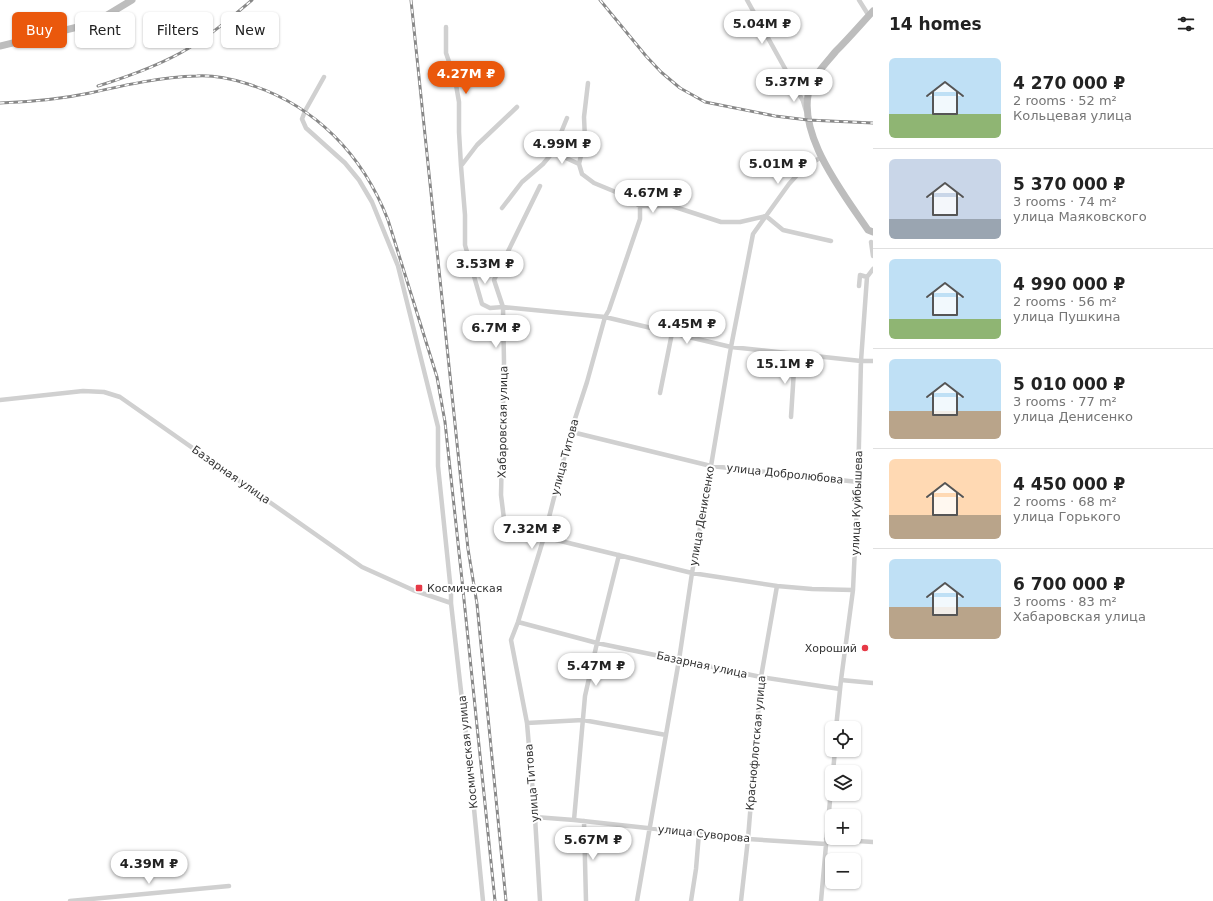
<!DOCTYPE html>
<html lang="en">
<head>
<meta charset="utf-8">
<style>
  :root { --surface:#fff; --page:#f6f6f6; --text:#222; --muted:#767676; --line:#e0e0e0; --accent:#ea580c }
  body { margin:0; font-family:"DejaVu Sans",sans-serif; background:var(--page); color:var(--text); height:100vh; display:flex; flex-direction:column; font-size:15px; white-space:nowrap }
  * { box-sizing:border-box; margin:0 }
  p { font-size:13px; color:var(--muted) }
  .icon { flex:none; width:22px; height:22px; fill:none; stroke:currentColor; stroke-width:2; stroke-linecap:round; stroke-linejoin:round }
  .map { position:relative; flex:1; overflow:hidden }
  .side { display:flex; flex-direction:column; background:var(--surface); width:340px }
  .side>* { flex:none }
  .top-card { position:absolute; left:12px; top:12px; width:380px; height:36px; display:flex; gap:8px }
  .tools { position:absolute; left:825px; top:721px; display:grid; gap:8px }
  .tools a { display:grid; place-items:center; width:36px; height:36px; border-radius:6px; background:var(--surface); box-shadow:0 1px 3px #0004; font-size:20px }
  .price { position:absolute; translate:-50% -34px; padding:0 9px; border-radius:14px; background:#fff; color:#222; font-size:13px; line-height:26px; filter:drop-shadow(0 1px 2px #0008) }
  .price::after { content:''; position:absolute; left:50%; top:24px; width:12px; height:9px; margin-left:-6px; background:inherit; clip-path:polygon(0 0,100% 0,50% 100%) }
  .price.on { background:var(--accent); color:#fff }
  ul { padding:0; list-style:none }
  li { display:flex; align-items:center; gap:12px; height:100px; padding:0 16px }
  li+li { border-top:1px solid var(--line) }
  li span { display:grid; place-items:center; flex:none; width:112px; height:80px; border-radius:6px; color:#555 }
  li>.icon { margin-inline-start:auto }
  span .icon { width:48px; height:48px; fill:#fffc; stroke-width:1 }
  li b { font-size:17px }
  h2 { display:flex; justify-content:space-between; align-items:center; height:48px; padding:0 16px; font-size:17px }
  .pill { padding:0 14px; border-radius:6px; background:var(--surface); box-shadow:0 1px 3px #0004; font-size:14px; line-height:36px }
  .pill.on { background:var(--accent); color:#fff }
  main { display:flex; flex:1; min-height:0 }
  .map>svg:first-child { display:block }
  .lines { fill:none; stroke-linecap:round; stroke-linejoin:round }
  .street { stroke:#d0d0d0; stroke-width:4.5 }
  .secondary { stroke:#bdbdbd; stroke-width:7 }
  .rail-casing { stroke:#888; stroke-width:3 }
  .rail { stroke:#fff; stroke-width:1.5; stroke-dasharray:4.5; stroke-linecap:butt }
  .poi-dot { fill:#e63946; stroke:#fff; stroke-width:1.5 }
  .labels { text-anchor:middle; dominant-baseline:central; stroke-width:4; stroke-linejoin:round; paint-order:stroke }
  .street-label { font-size:11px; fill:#333; stroke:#fff }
  .poi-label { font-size:11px; fill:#333; stroke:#fff; text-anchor:start }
</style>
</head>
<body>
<main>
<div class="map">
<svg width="873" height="901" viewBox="0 0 873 901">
  <rect width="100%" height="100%" fill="#fff"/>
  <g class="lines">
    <path class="street" d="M747,0L803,101L806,111
      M859,0L869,16
      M446,27V53L455,79L459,102V132L461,166
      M324,77L305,111L302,119L306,128L345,163L359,180L372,202L398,266L438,427V466L451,592V603L472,788L483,901
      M588,83L584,117L585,139L579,164L582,174L594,183L623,195L640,206H672L721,222H740L766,216L783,230L831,241
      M517,107L477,145L461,166L465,215V245L482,304L490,308L503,307L605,317L731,347L861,361H873
      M553,152L579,164
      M540,186L494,280L503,307L504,362L501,495L505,527L509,530L544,537L692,573L777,586L812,589L853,590
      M502,208L522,182L543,164L553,152L567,118
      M871,242L873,256
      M859,286L860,275L867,277L873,269
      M660,393L672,333
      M0,400L83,391L104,392L120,397L362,567L413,590L451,603
      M791,417L795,354
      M571,431L576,433L711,466L858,482
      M518,622L597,643L761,677L840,689
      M841,680L873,683
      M527,723L583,720L666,735
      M836,728L841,680L853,590L858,482L861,361L867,277
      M833,772L835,750
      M535,817L574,820L748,839L826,844
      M574,820L585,696L597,643L619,555
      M584,821L586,901
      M826,839L873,842
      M70,901L229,886
      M540,901L535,817L527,723L511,640L518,622L544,537L571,431L587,382L605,317L609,310L640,219V206
      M637,901L679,660L692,573L711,466L731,347L753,234L789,184L798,174L807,165L822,157
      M691,901L696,869L699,833
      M741,901L748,839L761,677L777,586
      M821,901L832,778"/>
    <path class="secondary" d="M873,11C861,24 849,38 836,51C828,61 818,71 812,82C791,128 843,193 868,230L873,232
      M0,46L94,23L132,0"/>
    <defs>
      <path id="rail" d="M411,0L468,549L477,604L506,901
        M600,0L646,56L661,72L680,88L705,102L775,116L808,120L873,123
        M98,86C130,76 161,65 189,48C212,34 232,17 252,0
        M0,103C30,102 61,99 90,93C125,85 161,77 197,76C214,75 232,79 248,84C315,105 363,155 388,220L437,377L445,422L462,580L495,901"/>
    </defs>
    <use href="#rail" class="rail-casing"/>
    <use href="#rail" class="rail"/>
  </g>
  <g class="poi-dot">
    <rect x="415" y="584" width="8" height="8" rx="2"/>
    <circle cx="865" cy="648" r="4"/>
  </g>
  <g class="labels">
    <g class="street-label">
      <text transform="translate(503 422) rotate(-89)">Хабаровская улица</text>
      <text transform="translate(565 457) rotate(-75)">улица Титова</text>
      <text transform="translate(785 474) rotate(6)">улица Добролюбова</text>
      <text transform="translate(231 475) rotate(35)">Базарная улица</text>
      <text transform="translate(857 503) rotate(-88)">улица Куйбышева</text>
      <text transform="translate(702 516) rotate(-80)">улица Денисенко</text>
      <text transform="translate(702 665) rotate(12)">Базарная улица</text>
      <text transform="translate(756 743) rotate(-85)">Краснофлотская улица</text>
      <text transform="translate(468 752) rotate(-96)">Космическая улица</text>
      <text transform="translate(532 783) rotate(-95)">улица Титова</text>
      <text transform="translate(704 834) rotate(6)">улица Суворова</text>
    </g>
    <g class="poi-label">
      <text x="427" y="588">Космическая</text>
      <text x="857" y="648" text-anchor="end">Хороший</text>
    </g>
  </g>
</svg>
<div class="tools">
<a><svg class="icon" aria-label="locate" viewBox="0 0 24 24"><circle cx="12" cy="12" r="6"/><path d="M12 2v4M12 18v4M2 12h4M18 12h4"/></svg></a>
<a><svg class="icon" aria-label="layers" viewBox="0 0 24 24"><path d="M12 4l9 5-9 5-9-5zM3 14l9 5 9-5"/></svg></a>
<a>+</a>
<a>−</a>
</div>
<b class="price" style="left:762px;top:45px">5.04M ₽</b>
<b class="price on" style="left:466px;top:95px">4.27M ₽</b>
<b class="price" style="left:794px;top:103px">5.37M ₽</b>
<b class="price" style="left:562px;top:165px">4.99M ₽</b>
<b class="price" style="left:778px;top:185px">5.01M ₽</b>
<b class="price" style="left:653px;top:214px">4.67M ₽</b>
<b class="price" style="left:485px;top:285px">3.53M ₽</b>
<b class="price" style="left:687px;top:345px">4.45M ₽</b>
<b class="price" style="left:496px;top:349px">6.7M ₽</b>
<b class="price" style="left:785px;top:385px">15.1M ₽</b>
<b class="price" style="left:532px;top:550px">7.32M ₽</b>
<b class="price" style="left:596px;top:687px">5.47M ₽</b>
<b class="price" style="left:593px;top:861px">5.67M ₽</b>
<b class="price" style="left:149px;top:885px">4.39M ₽</b>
<div class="top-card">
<a class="pill on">Buy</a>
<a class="pill">Rent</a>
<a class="pill">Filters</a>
<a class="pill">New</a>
</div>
</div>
<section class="side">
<h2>14 homes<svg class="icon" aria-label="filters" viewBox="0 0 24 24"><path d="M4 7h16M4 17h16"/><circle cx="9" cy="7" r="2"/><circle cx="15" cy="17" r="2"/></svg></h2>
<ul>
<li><span style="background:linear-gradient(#bfe0f5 70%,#8fb573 0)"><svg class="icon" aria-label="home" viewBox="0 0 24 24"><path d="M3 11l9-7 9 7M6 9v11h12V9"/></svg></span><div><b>4 270 000 ₽</b><p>2 rooms · 52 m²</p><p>Кольцевая улица</p></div></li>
<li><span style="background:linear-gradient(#c9d6e8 75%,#9aa5b1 0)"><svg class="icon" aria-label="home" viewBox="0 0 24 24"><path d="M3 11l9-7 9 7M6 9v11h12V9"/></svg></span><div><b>5 370 000 ₽</b><p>3 rooms · 74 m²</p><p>улица Маяковского</p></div></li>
<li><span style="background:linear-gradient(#bfe0f5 75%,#8fb573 0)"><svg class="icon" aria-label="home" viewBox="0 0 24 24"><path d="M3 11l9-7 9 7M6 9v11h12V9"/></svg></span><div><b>4 990 000 ₽</b><p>2 rooms · 56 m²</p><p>улица Пушкина</p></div></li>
<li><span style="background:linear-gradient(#bfe0f5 65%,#b9a48a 0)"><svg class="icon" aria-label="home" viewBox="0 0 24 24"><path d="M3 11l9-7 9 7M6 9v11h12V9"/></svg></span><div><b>5 010 000 ₽</b><p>3 rooms · 77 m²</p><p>улица Денисенко</p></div></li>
<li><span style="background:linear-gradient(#ffd9b3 70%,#b9a48a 0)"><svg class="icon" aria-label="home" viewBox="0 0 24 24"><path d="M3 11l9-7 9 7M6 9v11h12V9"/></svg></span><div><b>4 450 000 ₽</b><p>2 rooms · 68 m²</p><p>улица Горького</p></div></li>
<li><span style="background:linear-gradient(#bfe0f5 60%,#b9a48a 0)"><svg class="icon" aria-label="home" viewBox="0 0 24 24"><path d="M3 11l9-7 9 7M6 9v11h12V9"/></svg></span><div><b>6 700 000 ₽</b><p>3 rooms · 83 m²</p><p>Хабаровская улица</p></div></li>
</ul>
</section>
</main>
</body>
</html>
